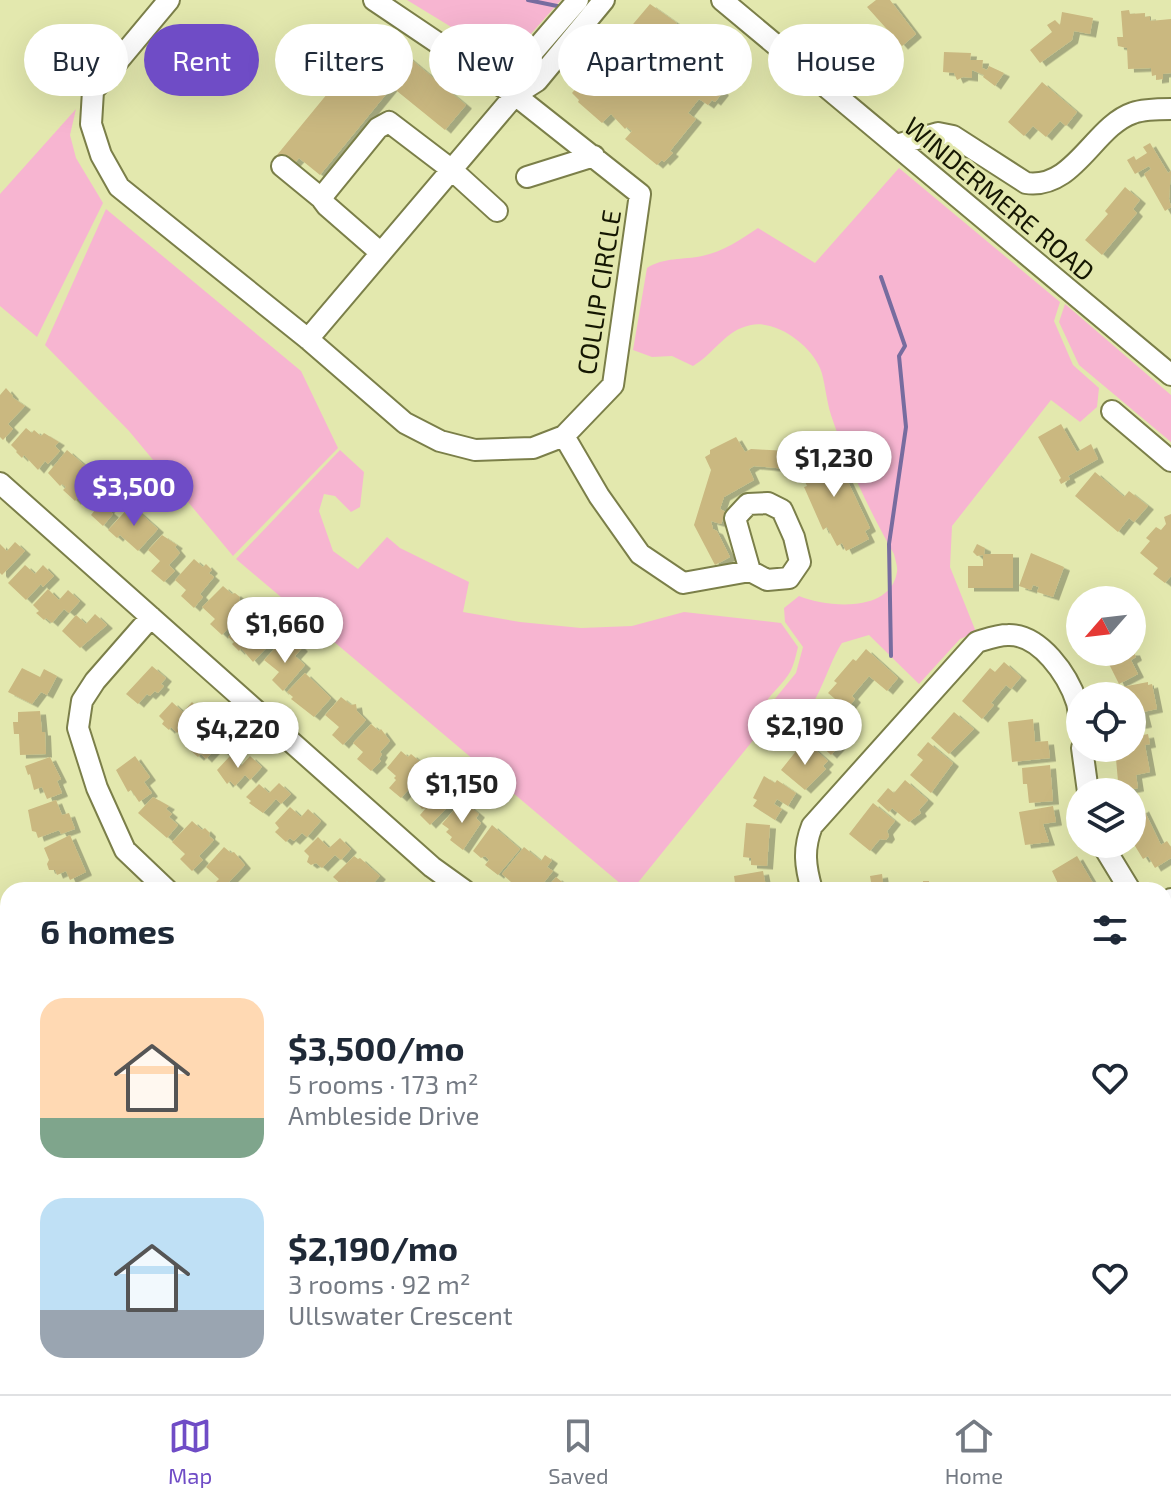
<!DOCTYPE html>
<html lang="en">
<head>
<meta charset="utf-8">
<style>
  :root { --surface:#fff; --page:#f2f2f3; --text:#1f2937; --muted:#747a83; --line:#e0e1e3; --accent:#6f4cc6 }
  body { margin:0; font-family:"Exo 2",sans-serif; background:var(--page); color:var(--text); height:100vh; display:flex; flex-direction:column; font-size:30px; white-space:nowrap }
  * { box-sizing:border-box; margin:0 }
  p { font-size:26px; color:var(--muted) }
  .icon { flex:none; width:44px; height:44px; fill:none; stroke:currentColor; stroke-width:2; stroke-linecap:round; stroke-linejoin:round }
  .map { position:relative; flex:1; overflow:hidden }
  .drawer { position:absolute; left:0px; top:882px; width:1172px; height:512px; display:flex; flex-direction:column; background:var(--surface); border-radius:24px 24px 0 0; box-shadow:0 8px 32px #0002 }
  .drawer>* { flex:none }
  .hud { position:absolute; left:24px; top:24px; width:1124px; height:72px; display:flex; gap:16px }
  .needle { width:52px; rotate:242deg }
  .fabs { position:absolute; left:1066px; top:586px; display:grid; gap:16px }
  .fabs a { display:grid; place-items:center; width:80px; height:80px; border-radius:50%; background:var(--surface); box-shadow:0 8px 32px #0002; font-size:40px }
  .price { position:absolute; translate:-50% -68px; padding:0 18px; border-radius:28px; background:#fff; color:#222; font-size:26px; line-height:52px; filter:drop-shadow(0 2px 4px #0008) }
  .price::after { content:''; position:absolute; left:50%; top:48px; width:24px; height:18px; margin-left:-12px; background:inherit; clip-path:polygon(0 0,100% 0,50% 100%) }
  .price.on { background:var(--accent); color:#fff }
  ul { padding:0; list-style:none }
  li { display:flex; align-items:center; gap:24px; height:200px; padding:0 40px }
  li span { display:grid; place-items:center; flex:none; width:224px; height:160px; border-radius:24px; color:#555 }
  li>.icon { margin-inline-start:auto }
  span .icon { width:96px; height:96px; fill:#fffc; stroke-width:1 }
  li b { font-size:34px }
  h2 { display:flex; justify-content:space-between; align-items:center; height:96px; padding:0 40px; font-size:34px }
  .chip { padding:0 28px; border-radius:36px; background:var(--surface); box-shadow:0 8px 32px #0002; font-size:28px; line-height:72px }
  .chip.on { background:var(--accent); color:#fff }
  .tabs { display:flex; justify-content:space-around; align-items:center; height:112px; border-top:2px solid var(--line); background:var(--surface); font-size:22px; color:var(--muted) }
  .tabs a { display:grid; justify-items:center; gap:4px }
  .tabs .on { color:var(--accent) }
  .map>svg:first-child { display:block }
  .green { fill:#f7b5d1 }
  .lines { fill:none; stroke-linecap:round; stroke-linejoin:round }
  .stream { stroke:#776c9f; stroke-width:4 }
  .building { fill:#cab880; filter:url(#shadow) }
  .minor-casing { stroke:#7b7f49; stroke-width:24 }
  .minor { stroke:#fff; stroke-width:20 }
  .labels { text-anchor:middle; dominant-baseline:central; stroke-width:6; stroke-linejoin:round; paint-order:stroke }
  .street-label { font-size:26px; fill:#151702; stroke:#e3e8ae }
</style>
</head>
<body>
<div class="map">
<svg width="1171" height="1394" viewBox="0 0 1171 1394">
  <defs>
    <filter id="shadow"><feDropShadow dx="6" dy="3.5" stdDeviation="0" flood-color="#0004"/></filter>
  </defs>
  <rect width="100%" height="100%" fill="#e3e8ae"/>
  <path class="green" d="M407,0H561L507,61Z
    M76,109L70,135L76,158L103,203L37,337L0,306V194Z
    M899,168L1060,302L1054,321L1073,365L1099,388L1097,407L1080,422L1051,400L952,526L950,567L976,632L960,639L919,684L869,635L842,643C823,671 814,735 770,730L766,723L765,711L796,673L803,647L785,622L784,608L799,596C826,607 890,614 897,572C898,567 895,559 894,554C869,510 847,463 831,415C826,400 825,380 820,368C810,345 777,320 751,325C725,330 714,354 693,366L672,356L652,357L633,350L647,268C664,257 683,260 702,256C723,252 741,239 758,228L815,263Z
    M106,209L301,371L338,448L233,556L129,431L45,345Z
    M1065,304L1171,395V442L1079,365L1059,322Z
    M340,450L364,472L360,507L351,512L335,496L324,494L319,511L333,551L358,569L387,537L400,548L469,582L463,612L520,622L581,628L632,626L684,612L781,623L798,647C796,655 794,665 790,672C776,695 758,698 763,728L632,890H628L236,559Z
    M0,1047L8,1050V1305L0,1298Z
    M0,1307L8,1315V1386H83L91,1394H0Z"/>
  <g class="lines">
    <path class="stream" d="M528,0L562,7
      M881,277L905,346L899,356L906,427L889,544L891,656"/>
  </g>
  <path class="building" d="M876,0H890L916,34L902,46L867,7Z
    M650,4L677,23L675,25L681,31L675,38L680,42L681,40L693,48L690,51L696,56L702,48L734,74L721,90L723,92L715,102L712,100L708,105L699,99L688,113L696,119L670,151L673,153L664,162L662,160L657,165L625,139L632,131L627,127L625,129L611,114L602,123L578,102L579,100L572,93L607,52L609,54L613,49L620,55L631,42L623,36Z
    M1129,10L1130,14L1145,13V17L1150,16V21L1171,19V73L1163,74V79L1156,80V75L1152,76L1151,68L1128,69L1127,48L1118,46L1117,37H1123L1121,11Z
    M1062,12L1093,18L1090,34L1074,31L1072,40L1040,63L1030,50L1052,32L1047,25L1055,20L1060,25Z
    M378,32L466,105L445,130L392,87L320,175L299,158L291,167L277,155Z
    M944,52L971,53L970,60H983L982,68L987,70L989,66L1004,73L995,86L983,77L984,75L972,70V78L963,77L957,80L954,73L943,72Z
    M1042,82L1077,112L1066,126L1060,121L1046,137L1033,126L1024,136L1008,122Z
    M1150,143L1168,173L1171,171L1169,199L1171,207L1165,211L1144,174L1151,169L1149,166L1135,174L1127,160L1134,156L1136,160L1147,153L1143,147Z
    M1125,187L1140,200L1133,209L1137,213L1102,255L1085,240L1108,214L1105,211Z
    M6,388L13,396L12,397L25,406L8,424L13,429L3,440L0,437V395Z
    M1061,424L1077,452L1091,444L1098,459L1068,476L1070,479L1061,484L1059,480L1061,478L1038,437Z
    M26,428L32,433L34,430L41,436L44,433L59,442L55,446L60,451L48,464L45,461L38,470L24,455L22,458L16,452L17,451L11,445Z
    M736,437L745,452L751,449L789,451L787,469L754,466L749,469L754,480L724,497L720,509L726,512L721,524L711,521L713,529L717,531L730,557L715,565L694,525L711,470L705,457L710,454V450Z
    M831,446L870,528L865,531L869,539L846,551L842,543L837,546L827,527L823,530L804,487L807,486L797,464Z
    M67,450L97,476L75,501L63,490L66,487L62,484L60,486L48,473Z
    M1095,472L1124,497L1129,491L1148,506L1134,522L1129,518L1118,532L1075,496Z
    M100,479L115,489L113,492L119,497L108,510L113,514L103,526L91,515L99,505L87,494Z
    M131,505L158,529L138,551L120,535L117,538L108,530Z
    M1171,514V576L1165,583L1153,574L1158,568L1140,553L1150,541L1146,538L1156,527L1161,530L1166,524L1164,517Z
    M162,535L177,545L175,547L180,553L169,565L175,571L164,582L151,571L160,561L148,550Z
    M15,542L25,551L2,575L0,573V544L7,551Z
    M977,544L985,548L984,554H1013V588H968V566H983V555L977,556L973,552Z
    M1031,553L1064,567L1053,597L1037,592L1039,587L1033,585L1031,590L1019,586Z
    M194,559L203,567L206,564L212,570L209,573L214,577L200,594L203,597L194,608L181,596L186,590L175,580Z
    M25,565L35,574L43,565L54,576L43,587L41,584L26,600L8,583Z
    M223,586L232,594L235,593L240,597L239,601L244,605L229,621L232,624L222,635L210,624L215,619L202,607Z
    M48,589L59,600L68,590L80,601L69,613L64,609L52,623L46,618L44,620L36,613L39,611L33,605Z
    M95,614L107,625L80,648L62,631L76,615L86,624Z
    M245,619L271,643L253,662L241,648L239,651L232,644L234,642L228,637Z
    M280,643L289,652L297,643L302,648L295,656L305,665L283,691L272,680L279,672L264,660Z
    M866,649L898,678L887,691L869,676L852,696L855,699L847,709L828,693L837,683L834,681L853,659L856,661Z
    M1103,652H1134L1136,657L1131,660L1138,674L1119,684Z
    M1004,662L1021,677L1011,689L1006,685L991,703L994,705L982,719L962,701L990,668L995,672Z
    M152,666L166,678L161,684L164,686L158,693L155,691L150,696L147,694L138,704L126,694Z
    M22,668L40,677L44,669L57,676L47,695L41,692L32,704L8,692Z
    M305,673L331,698L314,717L291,699L293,697L287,692Z
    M1148,682V685L1152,684L1157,709L1143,712L1146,724L1132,727V696H1123L1122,687Z
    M341,697L351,705L356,704L357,711L366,720L343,745L332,735L339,727L325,715Z
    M172,702L183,712L192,702L204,714L194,725L188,720L177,733L171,727L169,730L162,724L164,721L159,716Z
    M40,711L42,732H45L46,754L20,755L19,734H14L13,722H18V712Z
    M954,712L974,729L949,754L931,738Z
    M829,713L846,728L836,739L841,744L831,755L810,735Z
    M1033,719L1035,742L1048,741L1050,758L1012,762L1008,722Z
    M371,724L379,731L381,729L390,741L380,752L382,754L379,759L381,761L371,771L357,759L363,752L353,743Z
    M201,728L212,739L221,729L234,740L223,752L217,747L206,759L201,754L198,757L190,750L192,747L187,743Z
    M1148,734L1150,744L1145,745L1150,772L1136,775L1138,788L1119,792L1115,748H1132V737Z
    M928,742L953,763L931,793L910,775L923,760L917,755Z
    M811,746L828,761L823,766L826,769L805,790L781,770L797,750L804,755Z
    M401,751L408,757L411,754L428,768L401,798L389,788L396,780L394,778L396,776L387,768Z
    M135,756L150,777L144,782L152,793L139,802L131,790L128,792L116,770Z
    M230,756L241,766L250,756L262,767L250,780L245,775L235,786L230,781L227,784L217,770Z
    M50,757L61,779L57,781L62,793L47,799L42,787L34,790L30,774L28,775L25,766Z
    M1050,765L1053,801L1029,803L1027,784H1023L1022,768Z
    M764,776L775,783L777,780L796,793L788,806L777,799L774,804L782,809L775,820L753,806L757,800L753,798Z
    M905,780L928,800L919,810L921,813L909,822L892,808L889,812L877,801L888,788L894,793Z
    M279,783L291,794L281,804L276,799L263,813L249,803L251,801L246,797L259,784L269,793Z
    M429,784L434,789L437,786L451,804L430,825L420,815L426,808L422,809L414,800Z
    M153,797L169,806L166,809L172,814L169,817L178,825L167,838L138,813Z
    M56,800L62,815L69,813L75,829L61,834L59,830L38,838L36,832L32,831L28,810Z
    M873,803L895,821L887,831L889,836L886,840L880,839L870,851L849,834Z
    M459,804L465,809L468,805L479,814L476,818L481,823L463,850L450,840L452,837L446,832L449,829L442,824Z
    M1053,806L1056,822L1043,824L1049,842L1025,845L1019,812Z
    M290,807L301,817L308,809L321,821L307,837L302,833L294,841L290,838L286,842L275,832L279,828L275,823Z
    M1143,808L1161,845L1167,841L1171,847V858L1155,868L1148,856L1143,859L1132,841V815Z
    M192,821L202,830L205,828L210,833L209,836L214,840L199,856L203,860L192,871L180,859L185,854L172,842Z
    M746,823L770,825L767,866L751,865V858L743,857Z
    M492,825L520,849L498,875L485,865L489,860L485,856L481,858L473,851Z
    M70,835L86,872L70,880L66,871L57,875L55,870H49L47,864L49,860L44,848Z
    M318,837L329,848L340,838L351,849L341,860L335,855L322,868L316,863L311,865L307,862L309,856L304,851Z
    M224,847L231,853L234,852L245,865L228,883L231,886L227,890H214L211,887L219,879L206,867Z
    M524,847L541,861L545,855L552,860L547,867L553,871L538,890H520L502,874Z
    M354,856L358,859L360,858L380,876L367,890H356L347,881L343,886L333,877Z
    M1077,856L1097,890H1061L1052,871Z
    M763,871L766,887H762V890H736L734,876Z
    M882,874L884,890H855L862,887V883L871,882L870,876Z
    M556,877L572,890H545Z
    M923,881H929V890H890V882L923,885Z
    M1168,1057L1171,1059V1102L1164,1099V1066Z
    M1171,1113V1162L1167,1163L1164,1157V1116Z
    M1164,1313L1169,1314L1171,1327V1347L1164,1349Z
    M1171,1354V1394H1167L1164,1387V1356Z
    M322,1386H358L361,1394H322L320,1387Z
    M428,1386H450L453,1392L461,1387L465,1394H422L420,1391Z
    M536,1386H566L549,1394H539Z
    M648,1386H681L685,1394H649Z
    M752,1386H796V1394H779L777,1389L755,1394Z
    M855,1386H882L885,1393L858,1394Z
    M1061,1386H1091L1092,1389L1089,1390L1091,1394H1063Z"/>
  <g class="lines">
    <defs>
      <path id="minor" d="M169,0L93,91L91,124L101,155L119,187L308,339L405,423L440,441L475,450L533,448L564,436L613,385L640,194L515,95L308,339
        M374,0L515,95
        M722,0L1171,375
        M515,95L537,81L604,0
        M515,95L521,66L578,0
        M896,145L938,133L953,136L1026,183C1074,190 1094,126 1133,113C1144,109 1159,109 1171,109
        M282,166L321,198
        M527,177L594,156
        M381,253L327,206L321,198L378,128L389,122L452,170L497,211
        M1112,411L1171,461
        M564,436L599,496L640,554L683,583L750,571L767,580L789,578L800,562L794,537L782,510L768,503L748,504L735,518L750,571
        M0,483L432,867L464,890
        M151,617L95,681L82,701L78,728L97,788L125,850L167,890
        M1082,748L1088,792
        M1102,844L1130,890
        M812,890C805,866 803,849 812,826L977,642C987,639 997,635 1008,635C1040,634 1068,675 1077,703C1079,711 1079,720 1080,728
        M1164,904L1171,899
        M499,1386L503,1394
        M718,1386L721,1394
        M924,1386L927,1394
        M1128,1386L1130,1394"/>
    </defs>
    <use href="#minor" class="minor-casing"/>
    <use href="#minor" class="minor"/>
  </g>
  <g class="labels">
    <g class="street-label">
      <text transform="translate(1000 198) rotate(40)">WINDERMERE ROAD</text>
      <text transform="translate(598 292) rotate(-81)">COLLIP CIRCLE</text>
    </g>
  </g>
</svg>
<div class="fabs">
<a><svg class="needle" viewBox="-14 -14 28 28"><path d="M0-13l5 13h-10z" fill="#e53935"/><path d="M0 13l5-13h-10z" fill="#747a83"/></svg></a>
<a><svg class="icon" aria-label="locate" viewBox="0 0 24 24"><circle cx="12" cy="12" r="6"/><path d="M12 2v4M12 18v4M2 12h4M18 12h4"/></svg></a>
<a><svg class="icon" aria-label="layers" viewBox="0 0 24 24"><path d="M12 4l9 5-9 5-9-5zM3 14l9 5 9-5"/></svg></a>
</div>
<b class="price" style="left:834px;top:499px">$1,230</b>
<b class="price on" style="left:134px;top:528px">$3,500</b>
<b class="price" style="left:285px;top:665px">$1,660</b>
<b class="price" style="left:805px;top:767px">$2,190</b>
<b class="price" style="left:238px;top:770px">$4,220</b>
<b class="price" style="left:462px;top:825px">$1,150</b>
<div class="hud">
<a class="chip">Buy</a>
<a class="chip on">Rent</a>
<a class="chip">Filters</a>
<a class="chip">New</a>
<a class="chip">Apartment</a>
<a class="chip">House</a>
</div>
<section class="drawer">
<h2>6 homes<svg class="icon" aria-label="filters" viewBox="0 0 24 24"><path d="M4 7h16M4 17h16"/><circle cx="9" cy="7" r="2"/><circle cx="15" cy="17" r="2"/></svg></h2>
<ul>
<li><span style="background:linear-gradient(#ffd9b3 75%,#7fa58c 0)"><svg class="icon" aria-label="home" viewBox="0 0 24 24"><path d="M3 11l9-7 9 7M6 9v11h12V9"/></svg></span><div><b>$3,500/mo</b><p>5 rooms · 173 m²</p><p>Ambleside Drive</p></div><svg class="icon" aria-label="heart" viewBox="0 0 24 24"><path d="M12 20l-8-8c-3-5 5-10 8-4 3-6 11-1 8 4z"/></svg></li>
<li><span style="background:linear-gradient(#bfe0f5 70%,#9aa5b1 0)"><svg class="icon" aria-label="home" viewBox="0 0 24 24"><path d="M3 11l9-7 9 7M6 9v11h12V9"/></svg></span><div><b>$2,190/mo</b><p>3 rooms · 92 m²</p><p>Ullswater Crescent</p></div><svg class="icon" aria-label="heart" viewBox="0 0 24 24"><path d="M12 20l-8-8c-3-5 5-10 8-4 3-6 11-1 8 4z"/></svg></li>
</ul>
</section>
</div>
<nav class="tabs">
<a class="on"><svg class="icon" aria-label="map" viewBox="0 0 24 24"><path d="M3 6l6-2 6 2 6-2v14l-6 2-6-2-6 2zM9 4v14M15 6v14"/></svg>Map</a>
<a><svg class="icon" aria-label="saved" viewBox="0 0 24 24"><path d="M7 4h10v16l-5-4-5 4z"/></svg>Saved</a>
<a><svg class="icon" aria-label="home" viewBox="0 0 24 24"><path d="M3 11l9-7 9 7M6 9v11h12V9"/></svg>Home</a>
</nav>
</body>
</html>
